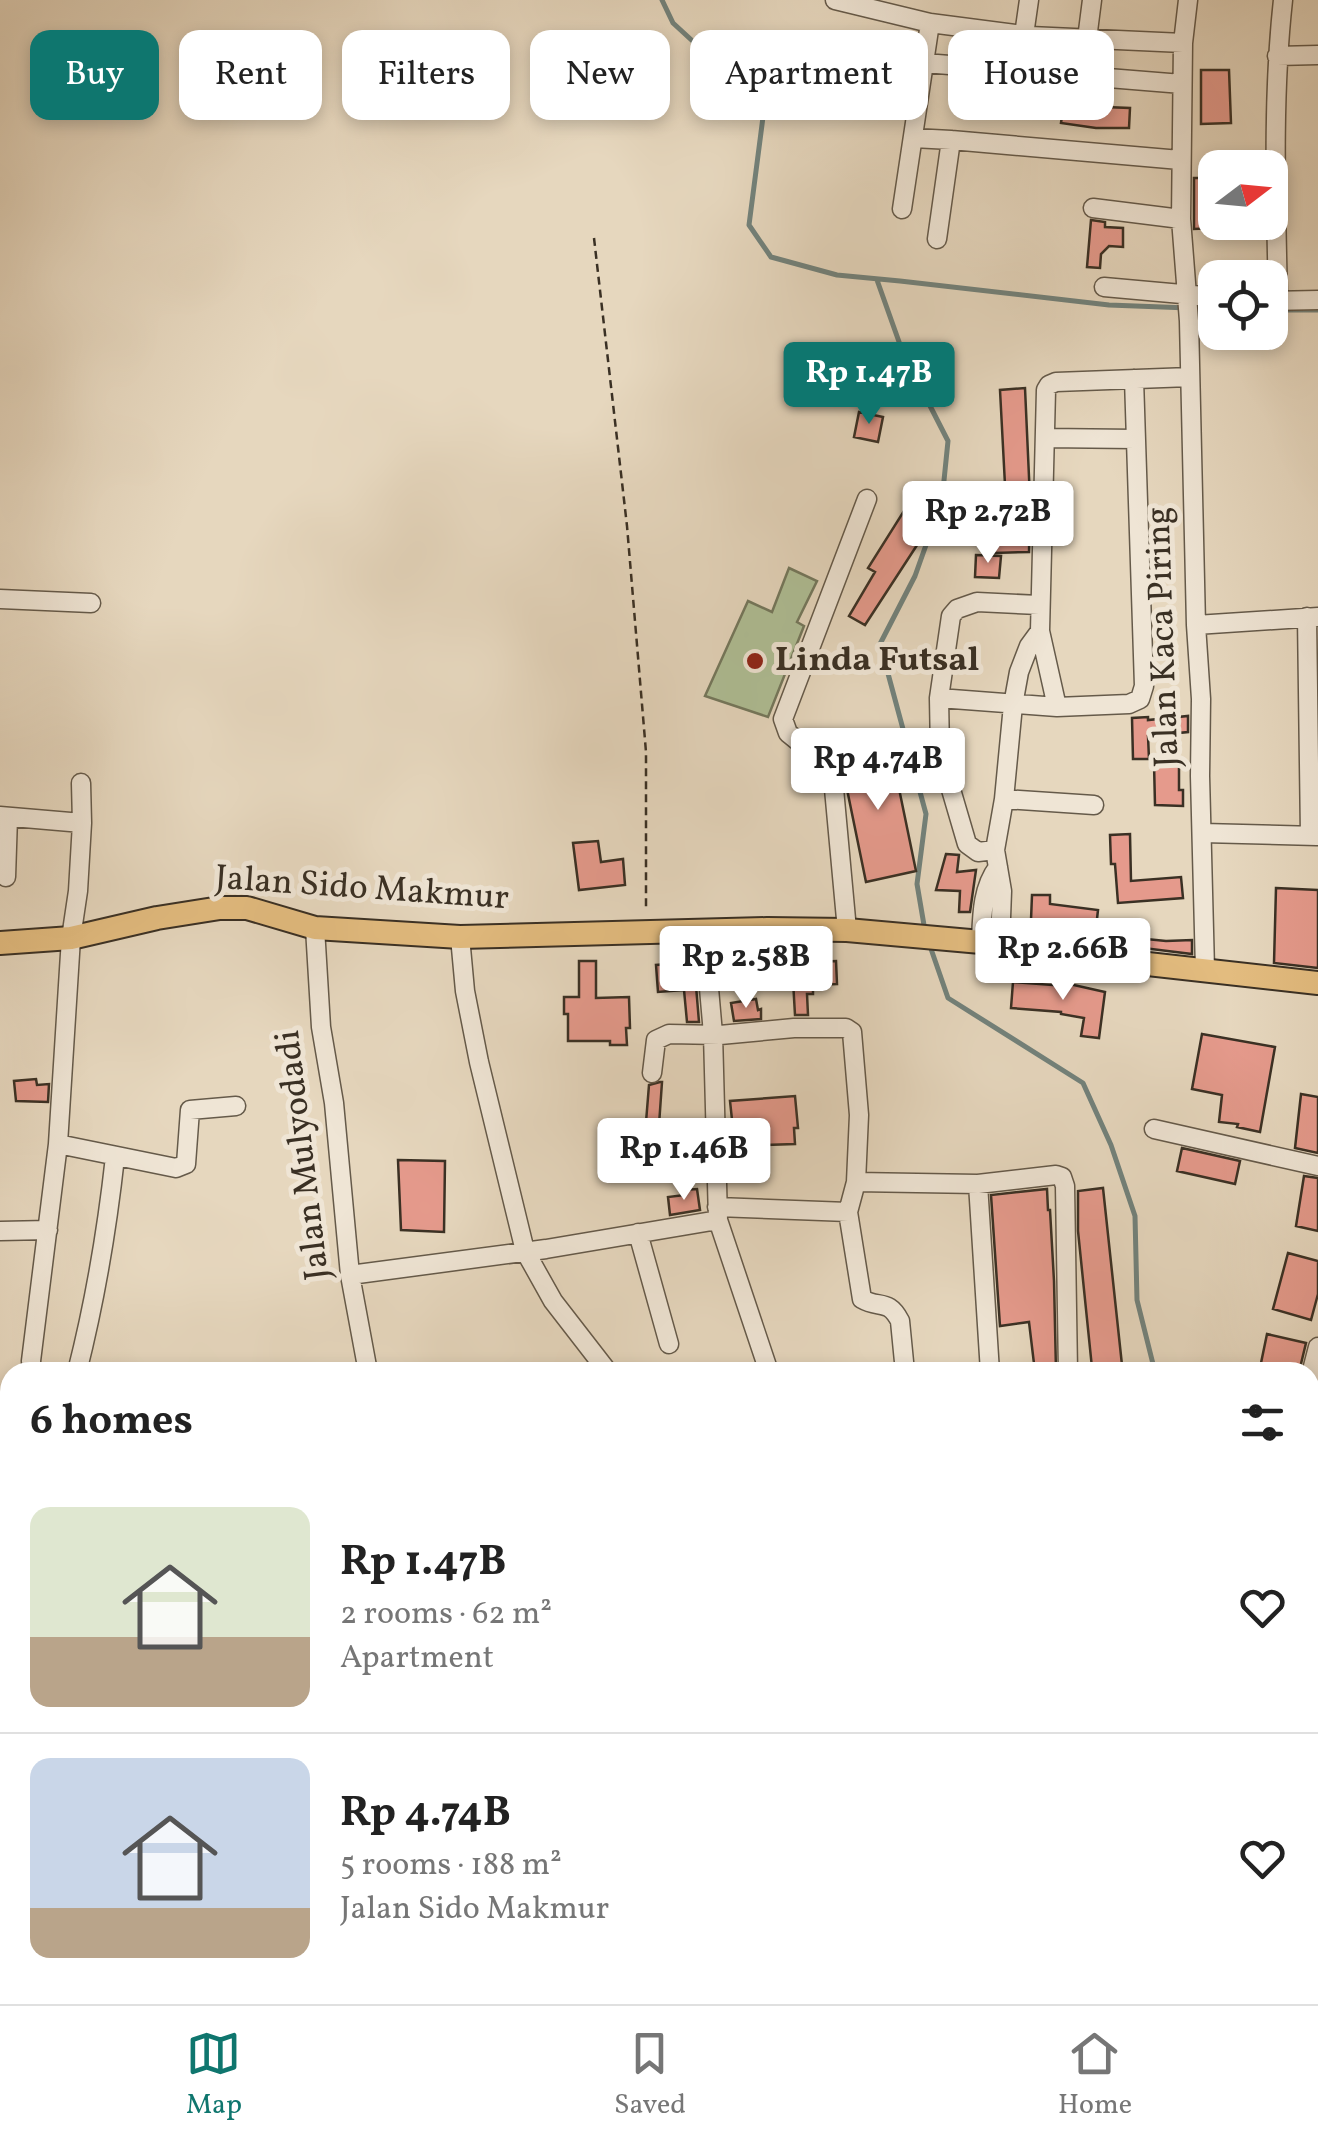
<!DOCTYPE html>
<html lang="en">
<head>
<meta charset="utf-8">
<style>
  :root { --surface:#fff; --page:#f6f6f6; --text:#222; --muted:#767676; --line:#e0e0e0; --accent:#0f766e }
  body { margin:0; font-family:Vollkorn,serif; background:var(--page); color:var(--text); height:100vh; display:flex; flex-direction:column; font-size:38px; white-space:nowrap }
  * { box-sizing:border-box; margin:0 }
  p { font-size:32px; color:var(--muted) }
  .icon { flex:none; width:55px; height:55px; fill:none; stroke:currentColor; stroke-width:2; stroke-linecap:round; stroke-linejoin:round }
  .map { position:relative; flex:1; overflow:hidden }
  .details { position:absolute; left:0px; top:1362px; width:1320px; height:642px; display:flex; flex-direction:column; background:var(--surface); border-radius:30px 30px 0 0; box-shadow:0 5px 15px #0003 }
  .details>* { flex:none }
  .hud { position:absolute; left:30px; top:30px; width:1260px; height:90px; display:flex; gap:20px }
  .needle { width:65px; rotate:74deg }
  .buttons { position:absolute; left:1198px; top:150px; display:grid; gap:20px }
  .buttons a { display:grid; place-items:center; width:90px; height:90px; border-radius:20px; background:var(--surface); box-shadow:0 5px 15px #0003; font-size:50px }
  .price { position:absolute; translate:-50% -85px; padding:0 22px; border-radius:10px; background:#fff; color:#222; font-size:32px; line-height:65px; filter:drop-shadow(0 2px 5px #0008) }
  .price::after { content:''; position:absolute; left:50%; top:60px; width:30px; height:22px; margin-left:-15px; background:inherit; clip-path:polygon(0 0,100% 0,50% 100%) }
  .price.selected { background:var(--accent); color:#fff }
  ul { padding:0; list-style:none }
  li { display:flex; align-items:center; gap:30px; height:250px; padding:0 30px }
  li+li { border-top:2px solid var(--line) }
  li span { display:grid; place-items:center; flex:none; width:280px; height:200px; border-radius:20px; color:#555 }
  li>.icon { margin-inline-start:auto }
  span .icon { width:120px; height:120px; fill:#fffc; stroke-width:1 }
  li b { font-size:42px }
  h2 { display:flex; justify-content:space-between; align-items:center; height:120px; padding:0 30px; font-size:42px }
  .tag { padding:0 35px; border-radius:20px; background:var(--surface); box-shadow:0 5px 15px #0003; font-size:35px; line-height:90px }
  .tag.selected { background:var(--accent); color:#fff }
  .dock { display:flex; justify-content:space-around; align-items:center; height:140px; border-top:2px solid var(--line); background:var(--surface); font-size:28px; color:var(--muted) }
  .dock a { display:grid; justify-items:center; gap:5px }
  .dock .selected { color:var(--accent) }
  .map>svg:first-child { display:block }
  .green { fill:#afbf96; stroke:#74785d; stroke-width:2.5 }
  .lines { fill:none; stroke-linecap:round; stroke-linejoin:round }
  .stream { stroke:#72827c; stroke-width:5 }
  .building { fill:#e59a8c; stroke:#3a3024; stroke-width:2.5 }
  .minor-casing { stroke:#655a4a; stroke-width:21 }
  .major-casing { stroke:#3a3024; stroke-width:26 }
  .path { stroke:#3a3024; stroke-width:2.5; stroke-dasharray:8 5; stroke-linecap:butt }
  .minor { stroke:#efe5d5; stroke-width:18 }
  .major { stroke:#e3bc7f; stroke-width:22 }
  .poi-dot { fill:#8f2418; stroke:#efe5d5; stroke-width:4 }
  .labels { text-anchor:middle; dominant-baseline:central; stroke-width:10; stroke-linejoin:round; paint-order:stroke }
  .street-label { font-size:35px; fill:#3a3024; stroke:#efe5d5 }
  .poi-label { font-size:35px; font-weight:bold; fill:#3a3024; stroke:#efe5d5; text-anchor:start }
</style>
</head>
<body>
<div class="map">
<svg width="1318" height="2004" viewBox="0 0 1318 2004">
  <rect width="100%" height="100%" fill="#e6d7be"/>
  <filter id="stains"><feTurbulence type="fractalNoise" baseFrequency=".002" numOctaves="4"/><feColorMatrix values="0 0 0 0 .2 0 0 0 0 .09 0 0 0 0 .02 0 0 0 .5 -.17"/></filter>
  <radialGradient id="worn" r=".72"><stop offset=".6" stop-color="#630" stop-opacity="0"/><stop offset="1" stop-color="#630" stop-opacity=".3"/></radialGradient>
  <path class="green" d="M789,568L817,581L797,622L804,626L768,717L705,696L748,601L772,612Z"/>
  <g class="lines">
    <path class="stream" d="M662,0L673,23L735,80L763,117L749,225L771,257L837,275L900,281L1109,305L1215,309
      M877,280L903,353L948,441L942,500L915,576L880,644L926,814L917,884L925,931
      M1270,310H1318
      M930,946L948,998L1083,1083L1111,1145L1135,1216L1137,1300L1155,1372
      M1151,1995L1152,2004"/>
  </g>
  <path class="building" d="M1201,70H1229L1231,123L1201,124Z
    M1064,101L1080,103L1079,106L1130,108L1129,128H1096L1061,123Z
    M1194,178H1215V228L1194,229Z
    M1091,220L1105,222V227L1123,228V247L1109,246L1101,254L1100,268L1087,267Z
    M1025,388L1030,499L1029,552L994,553L993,520H999L998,502H1002L1001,486L1005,485L1000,390Z
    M859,412L883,417L878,442L854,437Z
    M909,503L934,519L865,625L849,616L875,572L868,568Z
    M976,555L1001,556L999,578L975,577Z
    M1188,716V732L1148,736L1149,759H1133L1132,718L1148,717V720Z
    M890,745L916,871L866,882L840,755Z
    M1154,763H1179V790H1183V806L1155,805Z
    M1130,834L1131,881L1181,877L1183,898L1118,903L1115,864H1111L1110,835Z
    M598,841L601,862L623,859L625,885L579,890L573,843Z
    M946,854L959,855L957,872L976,870L970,912H959L960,891L936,890Z
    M1276,888L1318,890V968L1274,963Z
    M1032,895H1050V904L1098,910L1096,928L1031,920Z
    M1136,938L1166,941L1192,940V954L1135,947Z
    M686,957L687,962H694L699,1022H687L684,990L658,992L656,965L669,964V958Z
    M579,961H596V998L629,997L630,1028H626L627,1045H610V1041H568V1014H564V997H579Z
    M836,961L837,984L813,985V994H807L808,1015H795L792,963Z
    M1013,982L1065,986V983L1105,992L1099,1038L1081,1036L1084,1018L1061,1014V1012L1011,1008Z
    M756,999L758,1010L761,1009V1019L734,1021L731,1003Z
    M1202,1034L1275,1047L1260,1132L1237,1127L1238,1124L1219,1122L1222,1095L1192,1089Z
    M36,1079L37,1085L49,1084L48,1102L16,1101L14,1081Z
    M660,1082H662L659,1125L693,1124L694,1145L644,1147L649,1085Z
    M1301,1094L1318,1097V1153L1295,1148Z
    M795,1096L798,1128H794L795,1144L765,1145V1170L729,1167V1129H733L730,1101Z
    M1182,1148L1240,1161L1235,1184L1177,1171Z
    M398,1160L445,1161L444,1232L401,1230Z
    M1304,1176L1318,1178V1231L1296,1226Z
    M1103,1188L1122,1365L1092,1368L1078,1231V1191Z
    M697,1189L700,1210L670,1215L668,1197L685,1195L684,1190Z
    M1047,1189L1048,1210H1050L1054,1281L1056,1371L1035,1372L1029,1322L1000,1326L991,1195Z
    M1288,1253L1318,1261V1294L1311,1320L1273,1309Z
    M1267,1334L1306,1343L1299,1372L1261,1363Z"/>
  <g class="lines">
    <defs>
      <path id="minor" d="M835,0L930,23
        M1188,0L1183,43L1181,219L1189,321L1196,625L1201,699L1200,776L1205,970
        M1024,35L1029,0
        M1087,39L1092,0
        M1277,56L1318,55
        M925,63L1182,84
        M913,138L951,140L1180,160
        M1093,208L1181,219
        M902,209L930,23L1030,36L1183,43
        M937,239L951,140
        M1104,287L1215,297
        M1270,301L1318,300
        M1278,301C1276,201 1272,100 1283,0
        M1046,438L1135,439
        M0,599L91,603
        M1307,617L1310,836
        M1196,625L1318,617
        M1040,631L1057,707
        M939,698L1057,707L1129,704L1140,699L1144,686L1134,379
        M81,783L82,823
        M1004,799L1094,805
        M0,816L82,823L78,891L71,938L58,1144L31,1361L32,1372
        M1203,833L1317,836
        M995,850L978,852L967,844L940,752L939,698L951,616L957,609L977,602L1039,605
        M6,877L8,817
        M315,928L321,1027L334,1103L350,1275L368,1372
        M847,930L833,778L809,750L788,733L783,719L867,499
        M704,931L713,1034L718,1220L769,1372
        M460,937L465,991L479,1062L525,1251L553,1301L608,1372
        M981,942C982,916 982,888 998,867
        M1000,944L1002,891L995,850L1004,799L1013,705L1019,672L1029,646L1040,631L1046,390L1049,385L1056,382L1190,377
        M652,1073L656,1040L669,1034L720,1035L794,1028H846L852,1032L859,1115L856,1182L848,1212L862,1299C879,1309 888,1298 900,1321L905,1372
        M1154,1129L1318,1166
        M58,1144L176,1168L186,1164L190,1110L236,1106
        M856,1182L978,1184L1056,1175L1062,1177L1065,1186L1068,1372
        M978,1184L990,1372
        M717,1207L848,1212
        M0,1231L48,1230
        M638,1233L669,1344
        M350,1275L546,1249L718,1220
        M77,1372C95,1301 107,1230 115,1157
        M1310,1378L1318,1347
        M0,1423H10
        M1310,1429L1318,1430
        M1310,1689L1318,1690
        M1310,1751L1318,1754
        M1310,1907H1318
        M1310,1936L1318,1922
        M234,1995L235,2004
        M372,1995V2004
        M717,1995V2004
        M787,1995L788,2004
        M880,1995V2004
        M955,1995L956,2004
        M1048,1995L1049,2004
        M641,2004L657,1995
        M1274,2004L1279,1995
        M1305,2004L1318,1983"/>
      <path id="major" d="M0,943L71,938L157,918L220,908H247L315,928L460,937L767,929L847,930L981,942L1094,958L1318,983"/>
    </defs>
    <use href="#minor" class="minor-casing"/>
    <use href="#major" class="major-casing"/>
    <path class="path" d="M594,238L627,526L646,752V911"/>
    <use href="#minor" class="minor"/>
    <use href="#major" class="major"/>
  </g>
  <circle class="poi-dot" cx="755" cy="661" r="10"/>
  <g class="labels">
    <g class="street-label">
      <text transform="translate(1164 637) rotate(-92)">Jalan Kaca Piring</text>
      <text transform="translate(362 889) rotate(4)">Jalan Sido Makmur</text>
      <text transform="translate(304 1155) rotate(-97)">Jalan Mulyodadi</text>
    </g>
    <g class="poi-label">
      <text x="775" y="661">Linda Futsal</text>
    </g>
  </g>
  <rect width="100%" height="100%" filter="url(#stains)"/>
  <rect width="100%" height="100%" fill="url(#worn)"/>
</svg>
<div class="buttons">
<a><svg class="needle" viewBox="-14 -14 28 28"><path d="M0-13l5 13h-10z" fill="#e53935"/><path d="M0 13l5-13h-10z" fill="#767676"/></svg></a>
<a><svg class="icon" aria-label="locate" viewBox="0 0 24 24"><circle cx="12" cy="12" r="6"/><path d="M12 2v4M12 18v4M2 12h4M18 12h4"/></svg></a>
</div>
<b class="price selected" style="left:869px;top:427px">Rp 1.47B</b>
<b class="price" style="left:988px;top:566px">Rp 2.72B</b>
<b class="price" style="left:878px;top:813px">Rp 4.74B</b>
<b class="price" style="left:1063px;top:1003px">Rp 2.66B</b>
<b class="price" style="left:746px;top:1011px">Rp 2.58B</b>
<b class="price" style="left:684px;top:1203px">Rp 1.46B</b>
<div class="hud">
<a class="tag selected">Buy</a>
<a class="tag">Rent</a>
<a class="tag">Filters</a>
<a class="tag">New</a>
<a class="tag">Apartment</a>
<a class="tag">House</a>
</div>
<section class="details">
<h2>6 homes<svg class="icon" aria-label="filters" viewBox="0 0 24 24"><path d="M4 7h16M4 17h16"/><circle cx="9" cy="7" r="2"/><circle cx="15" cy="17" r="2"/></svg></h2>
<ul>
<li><span style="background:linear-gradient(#dfe7d0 65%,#b9a48a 0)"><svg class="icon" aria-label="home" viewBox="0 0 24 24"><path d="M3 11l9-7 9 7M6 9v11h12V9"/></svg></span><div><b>Rp 1.47B</b><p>2 rooms · 62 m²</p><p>Apartment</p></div><svg class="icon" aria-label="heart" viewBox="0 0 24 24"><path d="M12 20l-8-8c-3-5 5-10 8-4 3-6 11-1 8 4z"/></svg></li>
<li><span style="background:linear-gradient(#c9d6e8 75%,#b9a48a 0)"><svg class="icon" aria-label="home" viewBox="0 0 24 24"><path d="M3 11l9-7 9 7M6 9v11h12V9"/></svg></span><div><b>Rp 4.74B</b><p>5 rooms · 188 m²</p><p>Jalan Sido Makmur</p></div><svg class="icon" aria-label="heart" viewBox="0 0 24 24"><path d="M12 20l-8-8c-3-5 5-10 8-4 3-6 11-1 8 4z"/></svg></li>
</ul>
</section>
</div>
<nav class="dock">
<a class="selected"><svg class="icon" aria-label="map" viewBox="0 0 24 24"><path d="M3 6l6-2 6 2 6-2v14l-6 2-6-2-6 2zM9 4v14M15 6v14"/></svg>Map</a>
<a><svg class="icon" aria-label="saved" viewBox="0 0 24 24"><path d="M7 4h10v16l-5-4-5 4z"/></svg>Saved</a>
<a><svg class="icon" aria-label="home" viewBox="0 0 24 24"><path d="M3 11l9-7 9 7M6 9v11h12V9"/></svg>Home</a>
</nav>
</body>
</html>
